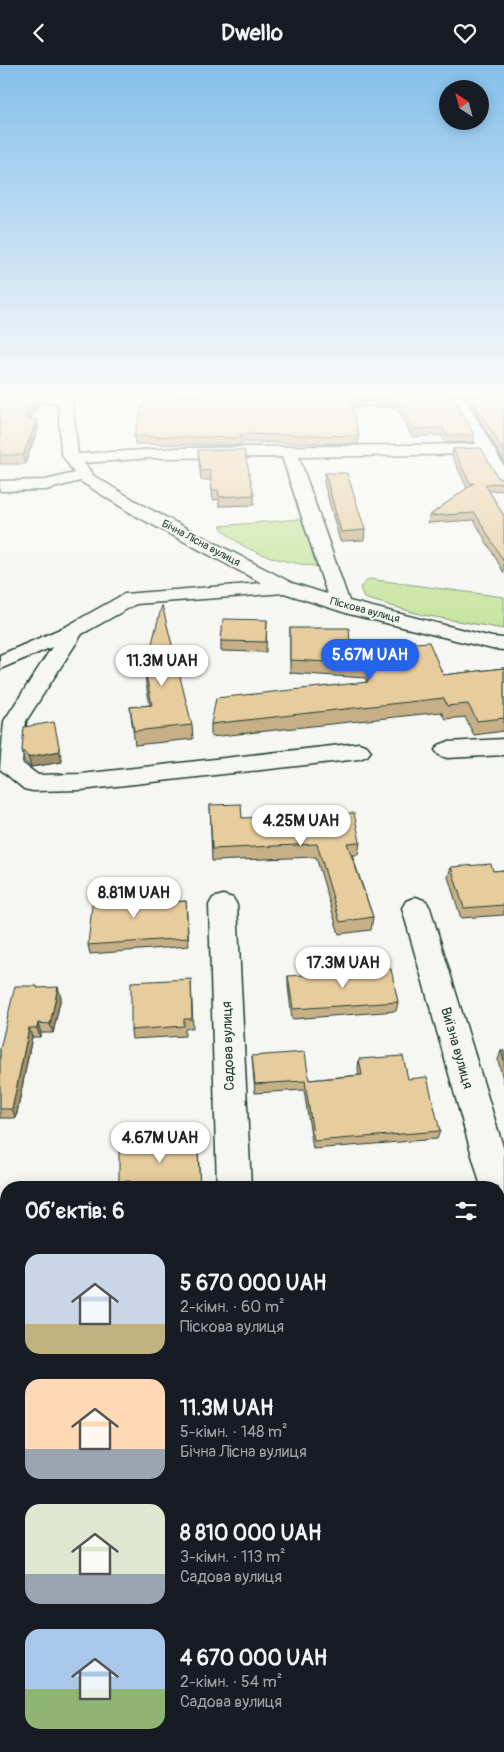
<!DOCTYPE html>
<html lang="uk">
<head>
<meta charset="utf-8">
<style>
  :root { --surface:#171b24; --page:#242831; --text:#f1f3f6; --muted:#9ea1a6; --accent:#2563eb }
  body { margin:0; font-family:Pangolin,sans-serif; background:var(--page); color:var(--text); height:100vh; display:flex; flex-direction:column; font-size:19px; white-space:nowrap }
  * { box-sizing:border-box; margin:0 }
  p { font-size:16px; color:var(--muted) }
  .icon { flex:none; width:28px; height:28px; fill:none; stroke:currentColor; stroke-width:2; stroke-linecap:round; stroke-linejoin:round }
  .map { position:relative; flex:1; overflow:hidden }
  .sheet { position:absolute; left:0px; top:1116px; width:505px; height:571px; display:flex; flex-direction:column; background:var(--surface); border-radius:20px 20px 0 0; box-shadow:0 2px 12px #0003 }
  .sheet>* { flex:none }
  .needle { width:32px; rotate:324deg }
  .controls { position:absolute; left:439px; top:15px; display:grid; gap:10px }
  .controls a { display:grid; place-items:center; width:50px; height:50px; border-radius:50%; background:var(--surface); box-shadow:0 2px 12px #0003; font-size:25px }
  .price { position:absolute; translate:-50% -42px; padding:0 11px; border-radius:18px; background:#fff; color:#222; font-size:16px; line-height:32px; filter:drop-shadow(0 1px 2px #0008) }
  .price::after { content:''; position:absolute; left:50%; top:30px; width:15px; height:11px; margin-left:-8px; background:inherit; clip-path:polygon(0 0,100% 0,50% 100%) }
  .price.on { background:var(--accent); color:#fff }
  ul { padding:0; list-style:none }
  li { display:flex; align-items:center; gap:15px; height:125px; padding:0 25px }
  li span { display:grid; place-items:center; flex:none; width:140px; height:100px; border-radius:15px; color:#555 }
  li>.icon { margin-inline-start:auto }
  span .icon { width:60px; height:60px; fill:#fffc; stroke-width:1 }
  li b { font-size:21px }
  h2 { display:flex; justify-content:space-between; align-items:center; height:60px; padding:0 25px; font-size:21px }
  header { display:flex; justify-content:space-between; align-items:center; height:65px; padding:0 25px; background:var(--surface); font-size:22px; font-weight:700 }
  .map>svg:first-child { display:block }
  .green { fill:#c5e49c; stroke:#729068 }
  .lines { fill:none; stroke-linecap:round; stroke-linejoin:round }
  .minor-casing { stroke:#1f3d34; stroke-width:3 }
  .minor { fill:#f6f6f2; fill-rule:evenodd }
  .wall { fill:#c7b087; stroke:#1f3d34 }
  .shaded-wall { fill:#a2906e; stroke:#1f3d34 }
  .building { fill:#e7cd9d; stroke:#1f3d34 }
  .labels { text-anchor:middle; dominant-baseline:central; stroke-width:4; stroke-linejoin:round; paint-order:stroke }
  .far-street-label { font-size:11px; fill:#1f3d34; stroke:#f6f6f2 }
  .street-label { font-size:14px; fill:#1f3d34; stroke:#f6f6f2 }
</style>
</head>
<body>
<header><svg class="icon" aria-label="back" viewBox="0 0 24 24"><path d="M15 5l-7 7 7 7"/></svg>Dwello<svg class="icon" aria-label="heart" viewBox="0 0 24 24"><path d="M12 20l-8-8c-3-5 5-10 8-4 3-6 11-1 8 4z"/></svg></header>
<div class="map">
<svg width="504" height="1687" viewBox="0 0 504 1687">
  <rect width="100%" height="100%" fill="#f6f6f2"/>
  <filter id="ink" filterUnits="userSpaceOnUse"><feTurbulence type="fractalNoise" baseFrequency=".02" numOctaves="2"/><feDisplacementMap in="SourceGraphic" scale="10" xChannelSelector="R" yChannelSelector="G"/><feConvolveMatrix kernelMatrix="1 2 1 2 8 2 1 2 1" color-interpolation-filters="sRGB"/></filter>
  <g filter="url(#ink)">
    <path class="green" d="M311,453L328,503C292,498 244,492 220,461Z
      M369,514L504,532V564L423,550L364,533L360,522Z"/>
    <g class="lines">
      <defs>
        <path id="minor" d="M0,331H74L72,334L78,389L177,383L476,379L450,331H464L504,401V421L498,420L481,389L299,392L349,536L492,572L504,573V585L492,584L349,549L284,528L136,539L82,569L26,656L22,698L38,710L81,709L359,678L367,681L371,686L367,691L359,694L81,725L33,726L24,724L0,704L4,656L52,582L0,604V590L67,561L124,529L262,518L134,450L80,416L46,425L0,426V416L46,415L74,408L61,388L58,338L0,336ZM282,392L327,529L292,518L146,442L94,411L84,398L151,393Z
          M504,674V690L447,693L439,690L435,685L439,680L447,677Z
          M223,830L233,833L237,840L251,1122H217L209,840L213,833Z
          M416,832L426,836L430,843L504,1085V1136L499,1138V1122H481L402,843L406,836Z
          M0,1466H6V1510H0Z
          M242,1681H290L291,1687H243Z"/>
      </defs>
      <use href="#minor" class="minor-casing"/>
      <use href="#minor" class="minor"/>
    </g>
    <path class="wall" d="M0,331L39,339L30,355H37L38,363L25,399H0Z
      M151,331H453L474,370L473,377L445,378L442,370L412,372L397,342H351L359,371L358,379L241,377V380L135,379L134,371Z
      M465,331H504V397Z
      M453,384L498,413L504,415V425L489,426L504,451V508L474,455L428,458L429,451L467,423L452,391Z
      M198,385L254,430V440L219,441V434L213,435L211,415H201Z
      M325,408L365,465L364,475L340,476L324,418Z
      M267,555L266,587L221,586V576Z
      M290,563L350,580L415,578L443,610L504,603V666L474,670L465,652L445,654L441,647L211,672V659L366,618V613L290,608Z
      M145,605L192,660L193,674L135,680L130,642L150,640L146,619Z
      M22,685L62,697L31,702L24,696Z
      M210,740L242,753L360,777L358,790H352L373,852L371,865L339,869L316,792L212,796Z
      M451,802L493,806L504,805V850L461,853L448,812Z
      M129,831L127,840L186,836L189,881L90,889L88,880Z
      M288,911L398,937L396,946L292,954L288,921Z
      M191,914L193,963L185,964V971L132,974L131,965Z
      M38,923L61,932L53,968H41L40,972H32L16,1053H0V984Z
      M501,986H504V1018L498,995Z
      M252,991L309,1015L359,1010L358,1003L359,994L408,1014L440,1066L437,1074L313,1084L304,1025L255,1028Z
      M198,1082L200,1122H120L119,1117Z
      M0,1171H6V1305L0,1306Z
      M499,1327L504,1345V1418L499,1419Z
      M467,1681H499L504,1687H468Z"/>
    <path class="shaded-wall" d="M37,331L39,339L26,363L24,354Z
      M37,355L38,363L25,399L23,390Z
      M60,686L62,697L31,702L28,692Z
      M127,822L129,831L126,849L124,841Z
      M58,922L61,932L53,968L50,959Z
      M38,958L41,968L40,972L37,963Z
      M29,963L32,972L16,1053L12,1044Z"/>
    <path class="building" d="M0,331H37L24,354L37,355L23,390H0Z
      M146,331H453L474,370H446L443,363L413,364L398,335L350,334L359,371L240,369L241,373L134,371Z
      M470,331H504V387Z
      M481,383L498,413L504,415V418L485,419L504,451V497L475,448L429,451L474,418H470L453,384Z
      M198,385H244L254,430L219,432L218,425H212L210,405L201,406Z
      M325,408H347L365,465L341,467Z
      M162,540L192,660L134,666L130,642L152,640L145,605Z
      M223,554L267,555L266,577L221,576Z
      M290,563H349L350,580L414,575L415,578L429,577L443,610L504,603V653L477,656L468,639L447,641L444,633L211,659L216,633L368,617V599L290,595Z
      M54,657L60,686L28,692L22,685L24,662Z
      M241,739L242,753L354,748L360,777L347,778L373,852L340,857L317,779L212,784L210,740Z
      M491,799L493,806L504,805V840L464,843L451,802Z
      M94,821L127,822L124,841L186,836L188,873L88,880Z
      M391,904L398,937L293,944L288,911Z
      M191,914L192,954H184V961L131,965V917Z
      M15,921H37V923L58,922L50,959L38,958L37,963H29L12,1044H0V984Z
      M501,986H504V995Z
      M305,987L309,1015L362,1010L359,994L403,991L408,1014L427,1012L440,1066L314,1076L305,1016L255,1019L252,991Z
      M197,1073L200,1122H130V1116L119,1117V1080Z
      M0,1171H6V1298L0,1299Z
      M499,1327L504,1345V1414L499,1415Z
      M499,1594H504V1687H475L474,1681H499Z
      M40,1681H215L216,1687H40Z"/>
  </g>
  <linearGradient id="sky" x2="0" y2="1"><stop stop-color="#84bfeb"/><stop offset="0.58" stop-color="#fbfbf9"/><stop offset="1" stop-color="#fbfbf9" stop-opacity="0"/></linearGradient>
  <rect width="504" height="567" fill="url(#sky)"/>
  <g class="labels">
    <g class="far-street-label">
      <text transform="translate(201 478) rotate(28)">Бічна Лісна вулиця</text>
      <text transform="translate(365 545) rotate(15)">Піскова вулиця</text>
    </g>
    <g class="street-label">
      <text transform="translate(228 981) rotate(-92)">Садова вулиця</text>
      <text transform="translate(457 983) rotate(74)">Виїзна вулиця</text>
    </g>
  </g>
</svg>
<div class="controls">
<a><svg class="needle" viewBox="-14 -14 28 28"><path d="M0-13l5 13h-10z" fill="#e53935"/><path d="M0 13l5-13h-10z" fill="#9ea1a6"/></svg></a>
</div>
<b class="price on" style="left:370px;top:616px">5.67M UAH</b>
<b class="price" style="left:162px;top:622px">11.3M UAH</b>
<b class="price" style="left:301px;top:782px">4.25M UAH</b>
<b class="price" style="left:134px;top:854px">8.81M UAH</b>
<b class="price" style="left:343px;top:924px">17.3M UAH</b>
<b class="price" style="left:160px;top:1099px">4.67M UAH</b>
<section class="sheet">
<h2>Об’єктів: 6<svg class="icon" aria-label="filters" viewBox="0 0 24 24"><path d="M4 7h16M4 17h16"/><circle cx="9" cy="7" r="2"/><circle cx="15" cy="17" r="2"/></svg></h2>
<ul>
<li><span style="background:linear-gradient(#c9d6e8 70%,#c2b280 0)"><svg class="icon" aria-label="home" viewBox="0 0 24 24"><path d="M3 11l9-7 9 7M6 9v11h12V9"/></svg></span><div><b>5 670 000 UAH</b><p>2-кімн. · 60 m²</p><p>Піскова вулиця</p></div></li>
<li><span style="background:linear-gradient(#ffd9b3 70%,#9aa5b1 0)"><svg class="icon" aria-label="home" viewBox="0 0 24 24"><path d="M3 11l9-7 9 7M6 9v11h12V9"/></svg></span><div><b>11.3M UAH</b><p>5-кімн. · 148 m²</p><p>Бічна Лісна вулиця</p></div></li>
<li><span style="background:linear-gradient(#dfe7d0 70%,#9aa5b1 0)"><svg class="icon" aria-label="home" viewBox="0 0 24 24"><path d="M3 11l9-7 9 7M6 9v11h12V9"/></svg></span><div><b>8 810 000 UAH</b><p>3-кімн. · 113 m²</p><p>Садова вулиця</p></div></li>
<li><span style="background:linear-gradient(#a9c7e8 60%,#8fb573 0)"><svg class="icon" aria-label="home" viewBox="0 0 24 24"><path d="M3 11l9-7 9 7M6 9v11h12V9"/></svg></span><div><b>4 670 000 UAH</b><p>2-кімн. · 54 m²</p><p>Садова вулиця</p></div></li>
</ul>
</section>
</div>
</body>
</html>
